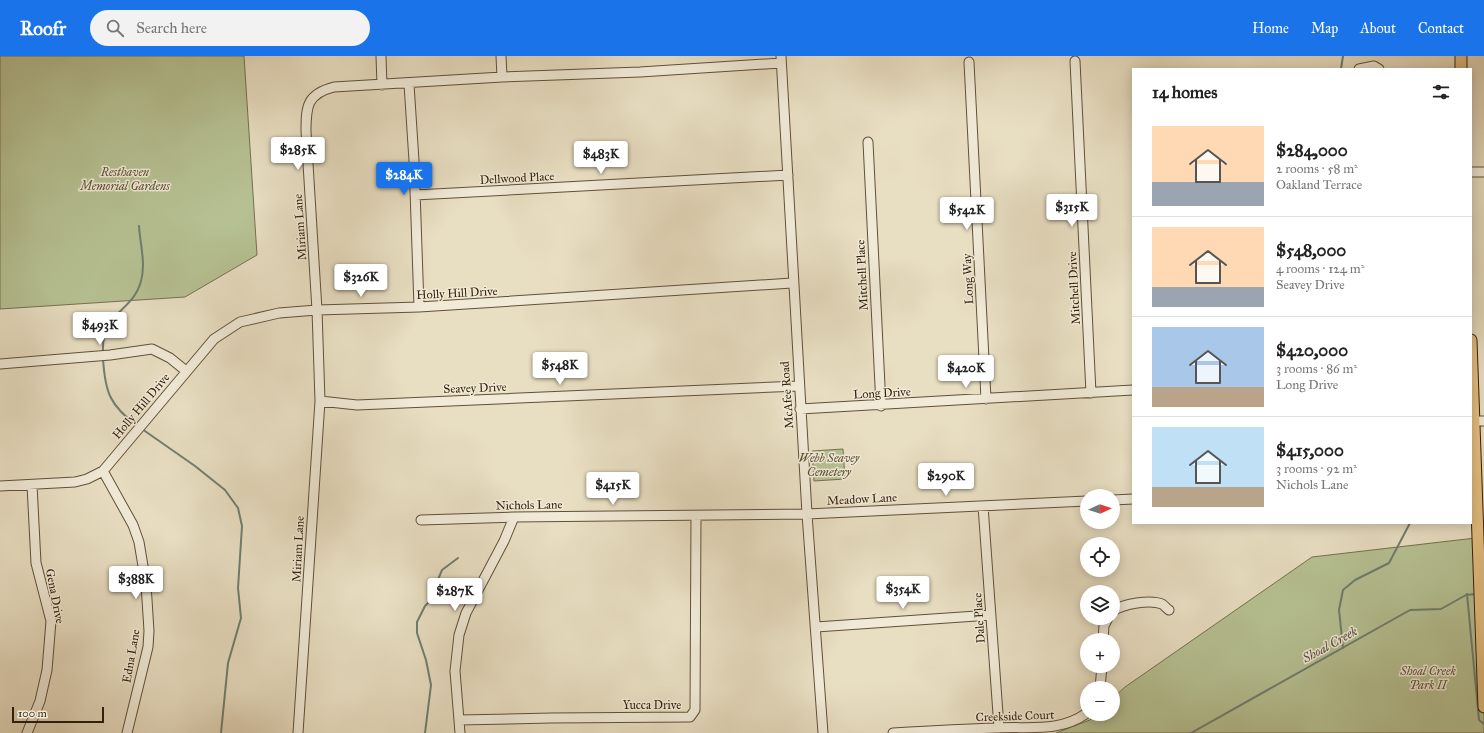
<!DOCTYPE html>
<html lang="en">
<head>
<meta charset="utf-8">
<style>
  :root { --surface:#fff; --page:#f2f2f2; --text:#222; --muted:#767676; --line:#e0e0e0; --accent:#1a73e8 }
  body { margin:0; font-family:"IM FELL Great Primer",serif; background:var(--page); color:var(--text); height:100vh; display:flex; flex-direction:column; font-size:15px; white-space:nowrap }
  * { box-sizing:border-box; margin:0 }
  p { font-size:13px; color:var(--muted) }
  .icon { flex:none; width:22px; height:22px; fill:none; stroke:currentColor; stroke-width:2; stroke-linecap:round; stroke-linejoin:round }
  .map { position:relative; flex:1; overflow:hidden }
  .drawer { position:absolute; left:1132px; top:12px; width:340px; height:456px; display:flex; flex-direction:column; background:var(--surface); border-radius:0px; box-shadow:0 2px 10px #0003 }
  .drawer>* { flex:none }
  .needle { width:26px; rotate:86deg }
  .buttons { position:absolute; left:1080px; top:433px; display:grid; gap:8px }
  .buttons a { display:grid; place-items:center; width:40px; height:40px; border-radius:50%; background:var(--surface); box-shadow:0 2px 10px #0003; font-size:20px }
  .scale { position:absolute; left:12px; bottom:10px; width:92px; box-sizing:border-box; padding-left:4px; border:2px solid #34210b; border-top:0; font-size:11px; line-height:14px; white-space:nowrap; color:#34210b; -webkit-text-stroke:3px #f0ead7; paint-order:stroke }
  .price { position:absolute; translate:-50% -34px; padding:0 9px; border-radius:4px; background:#fff; color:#222; font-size:13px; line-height:26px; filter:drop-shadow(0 1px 2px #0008) }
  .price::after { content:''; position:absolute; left:50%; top:24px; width:12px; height:9px; margin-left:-6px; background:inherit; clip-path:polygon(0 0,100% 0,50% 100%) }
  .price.selected { background:var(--accent); color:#fff }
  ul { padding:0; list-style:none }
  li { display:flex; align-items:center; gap:12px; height:100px; padding:0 20px }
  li+li { border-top:1px solid var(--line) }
  li span { display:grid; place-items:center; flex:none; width:112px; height:80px; border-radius:0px; color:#555 }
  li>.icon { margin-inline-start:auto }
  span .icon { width:48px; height:48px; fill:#fffc; stroke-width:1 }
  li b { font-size:17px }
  h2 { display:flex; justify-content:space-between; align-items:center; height:48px; padding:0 20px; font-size:17px }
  header { display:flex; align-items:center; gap:24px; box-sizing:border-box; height:56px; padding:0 20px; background:var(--accent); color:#fff }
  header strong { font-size:19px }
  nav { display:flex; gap:22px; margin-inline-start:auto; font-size:14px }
  .search { width:280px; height:36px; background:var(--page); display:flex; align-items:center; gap:10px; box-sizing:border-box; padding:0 14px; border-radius:22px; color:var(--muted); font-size:15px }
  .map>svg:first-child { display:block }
  .green { fill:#b6c193; stroke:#75714f }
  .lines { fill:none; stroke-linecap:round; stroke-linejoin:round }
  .stream { stroke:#6f7e70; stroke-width:2 }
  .minor-casing { stroke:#615039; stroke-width:11 }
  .major-casing { stroke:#34210b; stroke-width:13 }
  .minor { stroke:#f0ead7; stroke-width:9 }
  .major { stroke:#e4bf81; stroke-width:11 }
  .labels { text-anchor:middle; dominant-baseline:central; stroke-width:3; stroke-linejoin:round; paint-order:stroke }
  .park-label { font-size:12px; font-style:italic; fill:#5b5134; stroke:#f0ead7 }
  .street-label { font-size:12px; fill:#34210b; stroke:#f0ead7 }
  .water-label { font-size:13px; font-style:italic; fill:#52503e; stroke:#f0ead7 }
</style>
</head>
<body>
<header>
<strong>Roofr</strong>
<div class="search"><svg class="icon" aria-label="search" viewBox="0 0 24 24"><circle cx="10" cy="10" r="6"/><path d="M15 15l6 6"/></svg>Search here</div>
<nav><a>Home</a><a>Map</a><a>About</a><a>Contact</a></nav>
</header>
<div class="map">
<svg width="1484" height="677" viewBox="0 0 1484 677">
  <rect width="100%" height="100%" fill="#e8dec2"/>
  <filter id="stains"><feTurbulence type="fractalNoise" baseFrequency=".005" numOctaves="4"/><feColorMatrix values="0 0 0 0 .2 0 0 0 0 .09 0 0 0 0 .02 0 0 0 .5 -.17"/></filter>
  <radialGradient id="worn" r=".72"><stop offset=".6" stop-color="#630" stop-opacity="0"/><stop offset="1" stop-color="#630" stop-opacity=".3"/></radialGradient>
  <path class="green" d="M0,0H244L257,199L185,241L0,253Z
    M843,393L845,423L814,425L812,395Z
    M1484,481V677H1056L1090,664L1096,658H1113V642L1125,631L1312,501Z"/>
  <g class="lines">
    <path class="stream" d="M1341,13L1343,0
      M103,296C101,256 133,256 141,225C146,208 140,187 139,170
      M103,302C105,337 110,349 137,370
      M142,373L195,410L225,434L238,452L242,470L238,532L241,562L228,607L221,677
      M1467,538L1479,664L1484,668
      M1343,592L1339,554L1343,534L1355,524L1389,507L1410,467
      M425,677L431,629L426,604L417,577V566L425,550L435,540L437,526L442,514L458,502
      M1191,677L1410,554L1441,553L1466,539L1476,538"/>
    <defs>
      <path id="minor" d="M381,0L382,29
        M501,0L502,21
        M781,0L807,458L823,677
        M1075,5L1091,337
        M969,6L986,343
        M1359,13L1374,10L1379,13
        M409,28L414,105L419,251
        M868,86L881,350
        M1471,116H1484
        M415,139L788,119
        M0,308L110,299L152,293L170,302L186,315
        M320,345L357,349L799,330
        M800,353L1133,334
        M1474,365H1484
        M103,415L133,469L139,486L146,528L149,575L148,591L127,677
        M0,430L75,426L87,423L103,415L214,283L240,266L279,257L317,254L419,251L792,227
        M1113,444L1133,443
        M983,450L999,672
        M421,464L514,461L807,458L1087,445
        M1113,555C1123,548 1150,543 1162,548C1165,550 1167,553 1169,554
        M816,571L991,559
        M1103,584L1104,570L1108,562
        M1100,632L1102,610
        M459,664L551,662L690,661L695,654L696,460
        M27,677L40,645L47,614L51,565L36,507L32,429
        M298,677L320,345L317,254L306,75C306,50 307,38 334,31L502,21L640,16L781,7
        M460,677L455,615L459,579L466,557L504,485L514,461
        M893,677C927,675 962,673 996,672C1029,670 1059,677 1087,657"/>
      <path id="major" d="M1461,0V13
        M1471,284L1484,651"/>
    </defs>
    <use href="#minor" class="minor-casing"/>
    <use href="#major" class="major-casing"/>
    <use href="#minor" class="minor"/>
    <use href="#major" class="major"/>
  </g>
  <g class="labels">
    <g class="park-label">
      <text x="125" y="116">Resthaven<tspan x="125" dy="14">Memorial Gardens</tspan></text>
      <text x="829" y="402">Webb Seavey<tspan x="829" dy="14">Cemetery</tspan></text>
      <text x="1428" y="615">Shoal Creek<tspan x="1428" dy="14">Park II</tspan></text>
    </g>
    <g class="street-label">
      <text transform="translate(517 122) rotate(-3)">Dellwood Place</text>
      <text transform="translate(300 171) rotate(-94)">Miriam Lane</text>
      <text transform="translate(862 219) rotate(-93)">Mitchell Place</text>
      <text transform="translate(968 223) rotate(-93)">Long Way</text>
      <text transform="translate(1074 232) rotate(-93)">Mitchell Drive</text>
      <text transform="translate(457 237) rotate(-3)">Holly Hill Drive</text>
      <text transform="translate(475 332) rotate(-2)">Seavey Drive</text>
      <text transform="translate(882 337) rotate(-3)">Long Drive</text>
      <text transform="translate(787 339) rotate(-94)">McAfee Road</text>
      <text transform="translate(141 350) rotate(-50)">Holly Hill Drive</text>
      <text transform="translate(862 443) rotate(-3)">Meadow Lane</text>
      <text transform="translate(529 449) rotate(-1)">Nichols Lane</text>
      <text transform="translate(298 493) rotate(-87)">Miriam Lane</text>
      <text transform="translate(55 540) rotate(79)">Gena Drive</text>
      <text transform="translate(979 562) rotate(-94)">Dale Place</text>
      <text transform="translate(131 600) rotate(-80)">Edna Lane</text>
      <text x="652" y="649">Yucca Drive</text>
      <text transform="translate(1015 660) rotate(-2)">Creekside Court</text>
    </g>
    <g class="water-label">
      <text transform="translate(1330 589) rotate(-29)">Shoal Creek</text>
    </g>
  </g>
  <rect width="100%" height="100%" filter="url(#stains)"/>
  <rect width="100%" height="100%" fill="url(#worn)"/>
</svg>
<div class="buttons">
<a><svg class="needle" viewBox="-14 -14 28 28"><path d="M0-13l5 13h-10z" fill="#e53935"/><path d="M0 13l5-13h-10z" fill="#767676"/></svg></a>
<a><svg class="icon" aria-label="locate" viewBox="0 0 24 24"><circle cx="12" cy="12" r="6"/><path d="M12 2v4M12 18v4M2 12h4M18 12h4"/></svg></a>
<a><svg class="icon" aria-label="layers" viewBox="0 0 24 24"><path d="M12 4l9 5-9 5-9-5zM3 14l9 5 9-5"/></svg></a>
<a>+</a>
<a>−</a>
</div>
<div class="scale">100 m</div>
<b class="price" style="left:298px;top:115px">$285K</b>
<b class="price" style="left:601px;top:119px">$483K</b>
<b class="price selected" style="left:404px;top:140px">$284K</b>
<b class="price" style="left:1072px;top:172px">$315K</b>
<b class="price" style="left:967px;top:175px">$542K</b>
<b class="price" style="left:361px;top:242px">$326K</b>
<b class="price" style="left:100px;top:290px">$493K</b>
<b class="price" style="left:560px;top:330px">$548K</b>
<b class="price" style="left:966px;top:333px">$420K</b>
<b class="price" style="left:946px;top:441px">$290K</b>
<b class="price" style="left:613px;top:450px">$415K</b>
<b class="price" style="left:136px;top:544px">$388K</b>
<b class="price" style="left:903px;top:554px">$354K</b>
<b class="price" style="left:455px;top:556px">$287K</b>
<section class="drawer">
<h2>14 homes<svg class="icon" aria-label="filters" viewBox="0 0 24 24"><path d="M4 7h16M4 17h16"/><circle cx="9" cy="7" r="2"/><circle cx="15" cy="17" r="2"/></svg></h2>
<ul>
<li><span style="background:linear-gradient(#ffd9b3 70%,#9aa5b1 0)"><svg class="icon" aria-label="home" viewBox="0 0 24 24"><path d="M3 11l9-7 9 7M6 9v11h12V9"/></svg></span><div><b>$284,000</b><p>2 rooms · 58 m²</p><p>Oakland Terrace</p></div></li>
<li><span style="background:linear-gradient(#ffd9b3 75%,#9aa5b1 0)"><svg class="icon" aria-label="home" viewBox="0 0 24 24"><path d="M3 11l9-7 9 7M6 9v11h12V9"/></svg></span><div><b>$548,000</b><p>4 rooms · 124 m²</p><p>Seavey Drive</p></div></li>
<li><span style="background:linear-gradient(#a9c7e8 75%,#b9a48a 0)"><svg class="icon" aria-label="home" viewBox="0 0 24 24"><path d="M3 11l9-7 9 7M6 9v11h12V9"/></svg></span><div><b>$420,000</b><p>3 rooms · 86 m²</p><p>Long Drive</p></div></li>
<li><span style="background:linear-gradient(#bfe0f5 75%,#b9a48a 0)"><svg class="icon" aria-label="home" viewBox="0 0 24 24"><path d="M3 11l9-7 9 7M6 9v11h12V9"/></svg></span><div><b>$415,000</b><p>3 rooms · 92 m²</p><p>Nichols Lane</p></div></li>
</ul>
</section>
</div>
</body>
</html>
